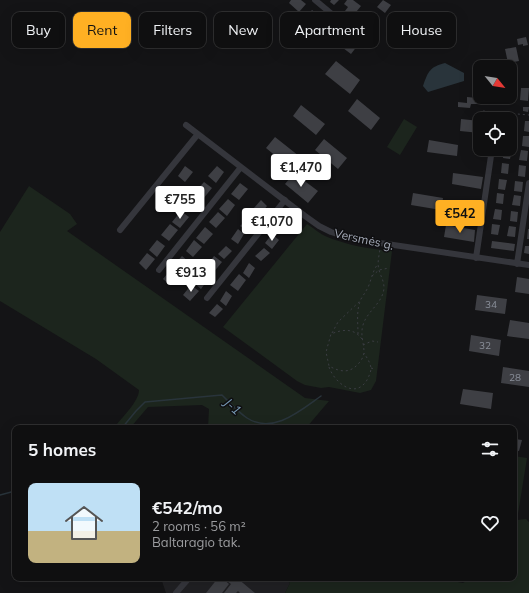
<!DOCTYPE html>
<html lang="en">
<head>
<meta charset="utf-8">
<style>
  :root { --surface:#0f0f10; --page:#1d1d1e; --text:#f1f3f6; --muted:#9b9c9f; --line:#2f2f30; --accent:#ffb023 }
  body { margin:0; font-family:Mulish,sans-serif; background:var(--page); color:var(--text); height:100vh; display:flex; flex-direction:column; font-size:15px; white-space:nowrap }
  * { box-sizing:border-box; margin:0 }
  p { font-size:13px; color:var(--muted) }
  .icon { flex:none; width:22px; height:22px; fill:none; stroke:currentColor; stroke-width:2; stroke-linecap:round; stroke-linejoin:round }
  .map { position:relative; flex:1; overflow:hidden }
  .side { position:absolute; left:12px; top:425px; width:505px; height:156px; display:flex; flex-direction:column; background:var(--surface); border-radius:8px; box-shadow:0 4px 16px #0002,0 0 0 1px var(--line) }
  .side>* { flex:none }
  .banner { position:absolute; left:12px; top:12px; width:505px; height:36px; display:flex; gap:8px }
  .needle { width:26px; rotate:120deg }
  .buttons { position:absolute; left:473px; top:60px; display:grid; gap:8px }
  .buttons a { display:grid; place-items:center; width:44px; height:44px; border-radius:8px; background:var(--surface); box-shadow:0 4px 16px #0002,0 0 0 1px var(--line); font-size:20px }
  .price { position:absolute; translate:-50% -34px; padding:0 9px; border-radius:4px; background:#fff; color:#222; font-size:13px; line-height:26px; filter:drop-shadow(0 1px 2px #0008) }
  .price::after { content:''; position:absolute; left:50%; top:24px; width:12px; height:9px; margin-left:-6px; background:inherit; clip-path:polygon(0 0,100% 0,50% 100%) }
  .price.current { background:var(--accent); color:#111 }
  ul { padding:0; list-style:none }
  li { display:flex; align-items:center; gap:12px; height:100px; padding:0 16px }
  li span { display:grid; place-items:center; flex:none; width:112px; height:80px; border-radius:8px; color:#555 }
  li>.icon { margin-inline-start:auto }
  span .icon { width:48px; height:48px; fill:#fffc; stroke-width:1 }
  li b { font-size:17px }
  h2 { display:flex; justify-content:space-between; align-items:center; height:48px; padding:0 16px; font-size:17px }
  .pill { padding:0 14px; border-radius:8px; background:var(--surface); box-shadow:0 4px 16px #0002,0 0 0 1px var(--line); font-size:14px; line-height:36px }
  .pill.current { background:var(--accent); color:#111 }
  .map>svg:first-child { display:block }
  .built { fill:#202023 }
  .green { fill:#1c251d }
  .water { fill:#29343b }
  .lines { fill:none; stroke-linecap:round; stroke-linejoin:round }
  .stream { stroke:#29343b; stroke-width:1.5 }
  .building { fill:#3e3f44 }
  .path { stroke:#3b3d43; stroke-width:1; stroke-dasharray:2 3; stroke-linecap:butt }
  .street { stroke:#35363c; stroke-width:6 }
  .labels { text-anchor:middle; dominant-baseline:central; stroke-width:3; stroke-linejoin:round; paint-order:stroke }
  .number-label { font-size:10px; fill:#8b909b }
  .street-label { font-size:12px; fill:#a5abb8; stroke:#0f0f11 }
  .water-label { font-size:13px; font-style:italic; fill:#789bb6; stroke:#0f0f11 }
</style>
</head>
<body>
<div class="map">
<svg width="529" height="593" viewBox="0 0 529 593">
  <rect width="100%" height="100%" fill="#141416"/>
  <path class="built" d="M161,578H284L290,583L285,593H166Z"/>
  <path class="green" d="M404,119L417,127L400,155L387,147Z
    M29,186L70,214L77,224L67,231L305,398L329,401L306,428H208L209,409L202,405L148,407L130,428H114C121,418 139,402 139,390L96,359L0,301V232Z
    M307,224C312,227 319,233 325,236C346,245 369,249 392,251L376,381L371,390L360,393L329,387L321,388L305,385L297,381L223,327Z
    M514,456L527,458L517,520L526,519L529,522V593H285L290,583L284,578H436L463,583L468,580L469,578H514Z"/>
  <path class="water" d="M445,63L464,73V81L428,92L423,86C428,71 430,67 445,63Z"/>
  <g class="lines">
    <path class="stream" d="M122,428L136,411L145,402L222,395C230,403 238,412 247,418C273,435 301,410 321,396
      M0,495L15,491"/>
  </g>
  <path class="building" d="M291,0H301L306,4L299,12L289,3Z
    M331,0H339L334,5L330,2Z
    M347,0H353L361,6L352,17L345,11L348,7L344,4Z
    M383,0L391,5L385,13L377,7Z
    M312,10L321,17L319,20L321,22L317,28L305,18Z
    M364,14L370,18L367,22L370,24L367,30L364,28L360,33L355,29Z
    M332,27L339,32L332,41L326,35Z
    M356,37L361,41L351,54L343,48L346,44L349,46Z
    M526,37L528,45L523,46V44L518,45L517,39Z
    M516,47L519,61L508,63L505,49Z
    M336,61L360,80L350,94L325,74Z
    M521,88H529L528,101L520,100Z
    M467,97L477,98V104H471L470,108L458,107V102L467,103Z
    M357,99L380,118L371,130L348,111Z
    M301,105L325,124L316,135L293,116Z
    M523,107H529L528,112L523,111Z
    M461,119L480,121V133L460,131Z
    M510,119L517,120L515,130L510,129Z
    M525,121H529V132L524,131Z
    M510,133H515L513,143H510Z
    M523,136H529V147L522,146Z
    M275,137L299,156L289,167L266,148Z
    M324,139L347,158L338,169L315,150Z
    M429,140L458,145L457,156L427,152Z
    M504,149H512L510,159L503,158Z
    M521,150L528,151L527,161L519,160Z
    M502,163L509,164L508,174L501,173Z
    M519,165L526,166L525,177L518,176Z
    M185,166L193,172L185,182L178,176Z
    M217,166L224,172L216,183L208,176Z
    M294,173L318,191L308,203L285,184Z
    M453,173L483,177L481,189L452,184Z
    M499,179L507,180L505,190L498,189Z
    M515,181L523,182L522,192L514,191Z
    M204,182L212,188L203,199L195,192Z
    M240,183L248,189L239,200L231,194Z
    M413,193L443,198L441,210L411,205Z
    M497,193L504,194L503,204L496,203Z
    M194,195L201,201L193,212L185,205Z
    M514,195L521,196L520,206L512,205Z
    M228,199L235,205L227,216L219,209Z
    M261,200L267,206L260,215L253,209Z
    M495,209L502,210L501,220L493,219Z
    M181,211L189,217L180,228L172,222Z
    M511,211L518,212L517,222L510,221Z
    M218,212L225,218L216,228L209,222Z
    M249,217L255,222L246,230L240,226Z
    M285,218L292,224L285,233L278,228Z
    M170,224L178,230L169,241L161,235Z
    M492,224L500,225L498,235L491,234Z
    M446,225L475,230L474,242L444,237Z
    M509,226L516,227L515,237L507,236Z
    M205,227L213,234L204,244L196,238Z
    M238,229L244,234L238,244L231,239Z
    M528,229H529V239H527Z
    M272,234L279,240L272,249L265,243Z
    M157,240L165,246L157,257L149,250Z
    M194,240L202,247L193,257L186,251Z
    M492,241L515,244L514,251L491,248Z
    M226,246L232,251L224,259L218,254Z
    M525,246H529V254L524,253Z
    M264,248L270,253L261,261L255,256Z
    M147,253L155,259L146,270L139,263Z
    M182,256L189,262L180,273L173,266Z
    M214,256L222,262L213,273L206,267Z
    M249,263L255,268L249,278L243,273Z
    M172,268L179,275L170,285L163,279Z
    M202,272L209,278L201,289L193,282Z
    M239,274L246,280L238,291L230,285Z
    M517,277L529,279V294L515,292Z
    M191,285L199,291L190,301L183,295Z
    M226,291L232,296L226,306L220,301Z
    M477,295L507,299L505,314L475,310Z
    M217,304L223,309L215,317L209,313Z
    M510,320L529,323V339L507,336Z
    M471,335L501,340L499,356L469,351Z
    M503,367L529,371V387L501,383Z
    M463,389L493,393L491,409L460,404Z
    M515,439L522,440L519,451L514,450Z
    M218,578H222L229,584L222,593H206Z
    M223,578H237L255,593H240L238,591L236,593H224L231,584Z"/>
  <g class="lines">
    <path class="path" d="M483,111L529,115
      M372,276L379,270L389,268
      M332,333L338,322L361,300
      M358,334C358,323 356,310 361,299C364,294 367,290 369,285C372,277 373,270 378,264
      M362,339C354,328 343,329 331,334L326,352L329,366C340,372 350,374 359,363C361,361 364,356 364,352C364,343 360,335 363,325C367,311 383,303 384,288C384,281 381,277 379,270C377,263 379,256 380,249
      M363,345L372,341L378,342
      M329,367C334,382 355,400 367,380C369,376 371,372 371,368C370,362 367,358 364,353
      M371,368L375,369"/>
    <path class="street" d="M315,0L345,25
      M186,125L305,216L319,226L331,232L353,239L529,265
      M120,230L198,134
      M476,258L492,149
      M517,264L529,183
      M159,270L241,167
      M207,298L285,200
      M176,593L189,578"/>
  </g>
  <g class="labels">
    <g class="number-label">
      <text x="491" y="304">34</text>
      <text x="485" y="345">32</text>
      <text x="515" y="377">28</text>
    </g>
    <g class="street-label">
      <text transform="translate(364 239) rotate(12)">Versmės g.</text>
    </g>
    <g class="water-label">
      <text transform="translate(233 406) rotate(42)">J-1</text>
    </g>
  </g>
</svg>
<div class="buttons">
<a><svg class="needle" viewBox="-14 -14 28 28"><path d="M0-13l5 13h-10z" fill="#e53935"/><path d="M0 13l5-13h-10z" fill="#9b9c9f"/></svg></a>
<a><svg class="icon" aria-label="locate" viewBox="0 0 24 24"><circle cx="12" cy="12" r="6"/><path d="M12 2v4M12 18v4M2 12h4M18 12h4"/></svg></a>
</div>
<b class="price" style="left:301px;top:188px">€1,470</b>
<b class="price" style="left:180px;top:220px">€755</b>
<b class="price current" style="left:460px;top:234px">€542</b>
<b class="price" style="left:272px;top:242px">€1,070</b>
<b class="price" style="left:191px;top:293px">€913</b>
<div class="banner">
<a class="pill">Buy</a>
<a class="pill current">Rent</a>
<a class="pill">Filters</a>
<a class="pill">New</a>
<a class="pill">Apartment</a>
<a class="pill">House</a>
</div>
<section class="side">
<h2>5 homes<svg class="icon" aria-label="filters" viewBox="0 0 24 24"><path d="M4 7h16M4 17h16"/><circle cx="9" cy="7" r="2"/><circle cx="15" cy="17" r="2"/></svg></h2>
<ul>
<li><span style="background:linear-gradient(#bfe0f5 60%,#c2b280 0)"><svg class="icon" aria-label="home" viewBox="0 0 24 24"><path d="M3 11l9-7 9 7M6 9v11h12V9"/></svg></span><div><b>€542/mo</b><p>2 rooms · 56 m²</p><p>Baltaragio tak.</p></div><svg class="icon" aria-label="heart" viewBox="0 0 24 24"><path d="M12 20l-8-8c-3-5 5-10 8-4 3-6 11-1 8 4z"/></svg></li>
</ul>
</section>
</div>
</body>
</html>
